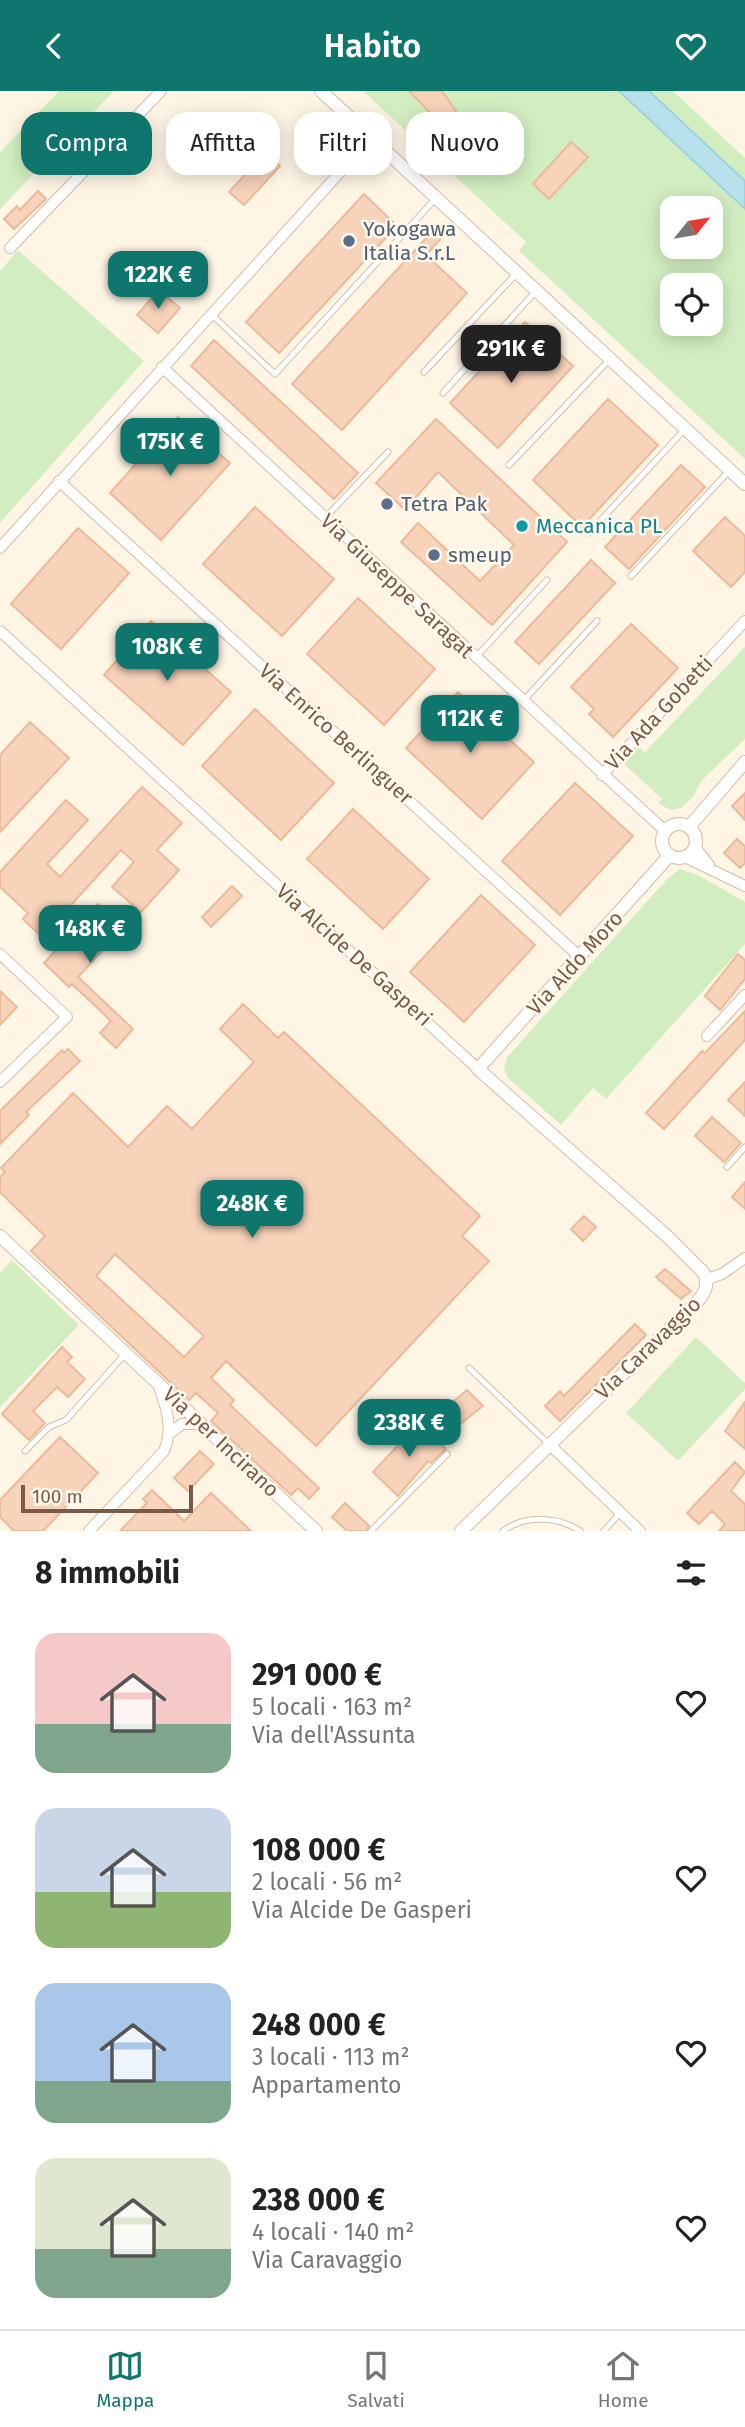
<!DOCTYPE html>
<html lang="it">
<head>
<meta charset="utf-8">
<style>
  :root { --surface:#fff; --page:#f6f6f6; --text:#222; --muted:#767676; --line:#e0e0e0; --accent:#0f766e }
  body { margin:0; font-family:"Fira Sans",sans-serif; background:var(--page); color:var(--text); height:100vh; display:flex; flex-direction:column; font-size:26px; white-space:nowrap }
  * { box-sizing:border-box; margin:0 }
  p { font-size:23px; color:var(--muted) }
  .icon { flex:none; width:38px; height:38px; fill:none; stroke:currentColor; stroke-width:2; stroke-linecap:round; stroke-linejoin:round }
  .map { position:relative; height:1440px; overflow:hidden }
  .side { display:flex; flex-direction:column; background:var(--surface); flex:1 }
  .side>* { flex:none }
  .banner { position:absolute; left:21px; top:21px; width:704px; height:63px; display:flex; gap:14px }
  .needle { width:46px; rotate:60deg }
  .controls { position:absolute; left:660px; top:105px; display:grid; gap:14px }
  .controls a { display:grid; place-items:center; width:63px; height:63px; border-radius:14px; background:var(--surface); box-shadow:0 4px 18px #0003; font-size:35px }
  .scale { position:absolute; left:21px; bottom:18px; width:172px; box-sizing:border-box; padding-left:7px; border:4px solid #7b5b47; border-top:0; font-size:19px; line-height:24px; white-space:nowrap; color:#7b5b47; -webkit-text-stroke:5px #fff9ed; paint-order:stroke }
  .price { position:absolute; translate:-50% -60px; padding:0 16px; border-radius:14px; background:var(--accent); color:#fff; font-size:23px; line-height:46px; filter:drop-shadow(0 2px 4px #0008) }
  .price::after { content:''; position:absolute; left:50%; top:42px; width:21px; height:16px; margin-left:-10px; background:inherit; clip-path:polygon(0 0,100% 0,50% 100%) }
  .price.current { background:#222; color:#fff }
  ul { padding:0; list-style:none }
  li { display:flex; align-items:center; gap:21px; height:175px; padding:0 35px }
  li span { display:grid; place-items:center; flex:none; width:196px; height:140px; border-radius:21px; color:#555 }
  li>.icon { margin-inline-start:auto }
  span .icon { width:84px; height:84px; fill:#fffc; stroke-width:1 }
  li b { font-size:30px }
  h2 { display:flex; justify-content:space-between; align-items:center; height:84px; padding:0 35px; font-size:30px }
  .pill { padding:0 24px; border-radius:21px; background:var(--surface); box-shadow:0 4px 18px #0003; font-size:24px; line-height:63px }
  .pill.current { background:var(--accent); color:#fff }
  header { display:flex; justify-content:space-between; align-items:center; height:91px; padding:0 35px; background:var(--accent); color:#fff; font-size:32px; font-weight:600 }
  .tabs { display:flex; justify-content:space-around; align-items:center; height:98px; border-top:2px solid var(--line); background:var(--surface); font-size:19px; color:var(--muted) }
  .tabs a { display:grid; justify-items:center; gap:4px }
  .tabs .current { color:var(--accent) }
  .map>svg:first-child { display:block }
  .green { fill:#d2eec1; fill-rule:evenodd }
  .water { fill:#b7e2eb; stroke:#9cd2de; stroke-width:2 }
  .building { fill:#f7d3ba; stroke:#ebba98; stroke-width:2; fill-rule:evenodd }
  .lines { fill:none; stroke-linecap:round; stroke-linejoin:round }
  .service-casing { stroke:#d2bda9; stroke-width:7 }
  .minor-casing { stroke:#d2bda9; stroke-width:12 }
  .tertiary-casing { stroke:#d2bda9; stroke-width:14 }
  .service { stroke:#fff; stroke-width:5 }
  .minor { stroke:#fff; stroke-width:10 }
  .tertiary { stroke:#fff; stroke-width:12 }
  .service-dot { fill:#5c6f8a; stroke:#fff9ed; stroke-width:2.5 }
  .culture-dot { fill:#0f9aa8; stroke:#fff9ed; stroke-width:2.5 }
  .labels { text-anchor:middle; dominant-baseline:central; stroke-width:5; stroke-linejoin:round; paint-order:stroke }
  .service-label { font-size:21px; fill:#4e5e75; stroke:#fff9ed; text-anchor:start }
  .culture-label { font-size:21px; fill:#0d838f; stroke:#fff9ed; text-anchor:start }
  .street-label { font-size:21px; fill:#7b5b47; stroke:#fff9ed }
</style>
</head>
<body>
<header><svg class="icon" aria-label="back" viewBox="0 0 24 24"><path d="M15 5l-7 7 7 7"/></svg>Habito<svg class="icon" aria-label="heart" viewBox="0 0 24 24"><path d="M12 20l-8-8c-3-5 5-10 8-4 3-6 11-1 8 4z"/></svg></header>
<div class="map">
<svg width="745" height="1440" viewBox="0 0 745 1440">
  <rect width="100%" height="100%" fill="#fef5e5"/>
  <path class="green" d="M59,0H114L0,118V61Z
    M363,0H619L745,118V368L519,160L526,151ZM672,117H710V156H672ZM672,194H710V233H672Z
    M649,0H673L745,67V90Z
    M18,159L144,270L0,432V180Z
    M745,556V648L702,689L693,706L681,717L670,719L658,712L662,708L622,671L638,655L645,661Z
    M680,778L698,784L745,811V853L606,1008L593,997L561,1034L507,986L504,977L507,966L668,787Z
    M12,1169L79,1234L0,1316V1182Z
    M696,1246L745,1292V1298L678,1370L626,1322Z"/>
  <path class="water" d="M619,0H649L745,90V118Z"/>
  <path class="building" d="M409,0H442L458,23L445,37Z
    M93,32L107,45L71,82L57,68Z
    M571,51L588,66L549,108L533,93Z
    M265,62L280,75L244,114L229,101Z
    M38,100L46,108L14,138L4,128L17,115L20,119Z
    M364,103L397,135L279,262L246,231Z
    M439,133L447,141L426,164L467,202L342,339L292,293Z
    M159,199L180,217L158,242L137,224Z
    M525,231L573,275L498,357L450,312Z
    M214,249L358,382L334,408L191,275Z
    M608,308L658,354L582,436L533,389Z
    M178,326L230,372L161,449L110,402Z
    M436,328L567,451L492,534L401,451L418,432L480,490L514,454L438,381L405,419L376,392Z
    M681,374L705,396L629,478L605,456Z
    M255,416L334,488L282,545L203,473Z
    M725,426L745,445V481L731,496L693,460Z
    M78,437L129,482L61,558L11,513Z
    M591,469L615,492L539,573L515,551Z
    M358,507L435,578L384,634L307,563Z
    M151,530L231,601L183,654L104,584Z
    M631,533L678,577L613,646L589,623L594,618L571,596Z
    M458,601L534,671L482,728L406,657Z
    M255,618L334,692L281,749L202,675Z
    M30,631L69,667L0,741V664Z
    M575,692L633,745L560,824L502,770Z
    M142,696L182,732L157,759L179,779L141,821L112,796L134,771L121,759L42,846L23,828L28,822L0,796V781L66,709L88,729L47,773L60,786Z
    M745,702V729L732,715Z
    M353,718L429,788L383,838L307,768Z
    M737,748L745,755V772L740,777L724,762Z
    M232,795L242,805L211,836L202,826Z
    M481,804L535,854L464,931L410,881Z
    M98,813L123,837L78,886L133,938L116,957L100,942L111,930L72,893L69,896L44,872Z
    M738,863L745,869V888L720,919L705,905Z
    M0,900L17,916L0,934Z
    M243,913L278,947L284,941L480,1125L462,1145L489,1170L316,1355L226,1270L211,1287L234,1309L230,1314L319,1397L309,1408L298,1397L291,1404L211,1330L218,1322L196,1302L189,1309L31,1160L45,1145L0,1101V1086L5,1081L1,1077L73,1002L128,1056L167,1015L192,1038L254,971L220,938ZM115,1163L204,1245L184,1266L96,1185Z
    M745,920V949L664,1038L646,1022L702,960L705,962Z
    M68,958L80,970L26,1021L29,1024L0,1053V1020L62,959L64,962Z
    M745,991V1025L728,1009Z
    M712,1026L741,1052L724,1071L695,1045Z
    M745,1091V1118L732,1106Z
    M584,1125L596,1136L583,1150L571,1138Z
    M665,1178L691,1200L681,1208L656,1186Z
    M635,1233L646,1244L560,1330L545,1315L560,1300L564,1305Z
    M62,1256L72,1266L67,1271L85,1288L68,1306L57,1296L33,1320L45,1332L29,1349L2,1323Z
    M467,1299L483,1315L453,1339L438,1323Z
    M745,1311V1358L725,1340Z
    M419,1332L446,1358L431,1372L428,1370L398,1405L373,1381Z
    M60,1346L98,1382L43,1440H14L0,1426V1409Z
    M200,1360L214,1373L188,1400L174,1387Z
    M735,1371L745,1381L731,1400L745,1413V1440H719L725,1433L712,1420L699,1433L687,1422Z
    M152,1399L184,1430L211,1402L251,1440H120L147,1412L143,1408Z
    M345,1412L369,1435L366,1440H347L332,1426Z"/>
  <g class="lines">
    <defs>
      <path id="service" d="M211,223L275,283L436,107
        M424,281L517,182
        M443,302L536,200
        M509,374L610,268
        M325,427L388,361
        M589,442L685,338
        M631,485L730,379
        M477,565L547,489
        M524,609L597,530
        M727,1076L745,1056
        M469,1277L549,1353
        M25,1360L49,1336L66,1329L126,1262
        M371,1440L447,1363
        M503,1440C524,1424 559,1425 580,1440
        M604,1440L620,1422"/>
      <path id="minor" d="M10,157L161,0
        M162,276L665,740
        M59,390L581,867
        M0,457L371,47
        M0,540L478,978
        M602,684L745,530
        M695,756L709,774
        M685,766L745,795
        M0,863L67,926L0,991
        M707,945L745,904
        M707,1188L722,1183L745,1167
        M169,1343L182,1333H201
        M549,1353L640,1440
        M89,1440L164,1360C174,1337 166,1315 158,1293"/>
      <path id="tertiary" d="M321,0L745,393
        M662 750a17 17 0 1 1 34 0a17 17 0 1 1-34 0Z
        M689,736L745,671
        M0,1145L316,1440
        M461,1440L696,1212C705,1202 710,1193 703,1181L668,1146L478,978L670,764"/>
    </defs>
    <use href="#service" class="service-casing"/>
    <use href="#minor" class="minor-casing"/>
    <use href="#tertiary" class="tertiary-casing"/>
    <use href="#service" class="service"/>
    <use href="#minor" class="minor"/>
    <use href="#tertiary" class="tertiary"/>
  </g>
  <g class="service-dot">
    <circle cx="349" cy="150" r="7"/>
    <circle cx="387" cy="413" r="7"/>
    <circle cx="434" cy="464" r="7"/>
  </g>
  <circle class="culture-dot" cx="522" cy="435" r="7"/>
  <g class="labels">
    <g class="service-label">
      <text x="363" y="138">Yokogawa<tspan x="363" dy="24">Italia S.r.L</tspan></text>
      <text x="401" y="413">Tetra Pak</text>
      <text x="448" y="464">smeup</text>
    </g>
    <g class="culture-label">
      <text x="536" y="435">Meccanica PL</text>
    </g>
    <g class="street-label">
      <text transform="translate(397 495) rotate(43)">Via Giuseppe Saragat</text>
      <text transform="translate(659 622) rotate(-47)">Via Ada Gobetti</text>
      <text transform="translate(336 643) rotate(42)">Via Enrico Berlinguer</text>
      <text transform="translate(354 864) rotate(42)">Via Alcide De Gasperi</text>
      <text transform="translate(575 872) rotate(-48)">Via Aldo Moro</text>
      <text transform="translate(648 1257) rotate(-44)">Via Caravaggio</text>
      <text transform="translate(221 1351) rotate(43)">Via per Incirano</text>
    </g>
  </g>
</svg>
<div class="controls">
<a><svg class="needle" viewBox="-14 -14 28 28"><path d="M0-13l5 13h-10z" fill="#e53935"/><path d="M0 13l5-13h-10z" fill="#767676"/></svg></a>
<a><svg class="icon" aria-label="locate" viewBox="0 0 24 24"><circle cx="12" cy="12" r="6"/><path d="M12 2v4M12 18v4M2 12h4M18 12h4"/></svg></a>
</div>
<div class="scale">100 m</div>
<b class="price" style="left:158px;top:220px">122K €</b>
<b class="price current" style="left:511px;top:294px">291K €</b>
<b class="price" style="left:170px;top:387px">175K €</b>
<b class="price" style="left:167px;top:592px">108K €</b>
<b class="price" style="left:470px;top:664px">112K €</b>
<b class="price" style="left:90px;top:874px">148K €</b>
<b class="price" style="left:252px;top:1149px">248K €</b>
<b class="price" style="left:409px;top:1368px">238K €</b>
<div class="banner">
<a class="pill current">Compra</a>
<a class="pill">Affitta</a>
<a class="pill">Filtri</a>
<a class="pill">Nuovo</a>
</div>
</div>
<section class="side">
<h2>8 immobili<svg class="icon" aria-label="filters" viewBox="0 0 24 24"><path d="M4 7h16M4 17h16"/><circle cx="9" cy="7" r="2"/><circle cx="15" cy="17" r="2"/></svg></h2>
<ul>
<li><span style="background:linear-gradient(#f6c9c9 65%,#7fa58c 0)"><svg class="icon" aria-label="home" viewBox="0 0 24 24"><path d="M3 11l9-7 9 7M6 9v11h12V9"/></svg></span><div><b>291 000 €</b><p>5 locali · 163 m²</p><p>Via dell'Assunta</p></div><svg class="icon" aria-label="heart" viewBox="0 0 24 24"><path d="M12 20l-8-8c-3-5 5-10 8-4 3-6 11-1 8 4z"/></svg></li>
<li><span style="background:linear-gradient(#c9d6e8 60%,#8fb573 0)"><svg class="icon" aria-label="home" viewBox="0 0 24 24"><path d="M3 11l9-7 9 7M6 9v11h12V9"/></svg></span><div><b>108 000 €</b><p>2 locali · 56 m²</p><p>Via Alcide De Gasperi</p></div><svg class="icon" aria-label="heart" viewBox="0 0 24 24"><path d="M12 20l-8-8c-3-5 5-10 8-4 3-6 11-1 8 4z"/></svg></li>
<li><span style="background:linear-gradient(#a9c7e8 70%,#7fa58c 0)"><svg class="icon" aria-label="home" viewBox="0 0 24 24"><path d="M3 11l9-7 9 7M6 9v11h12V9"/></svg></span><div><b>248 000 €</b><p>3 locali · 113 m²</p><p>Appartamento</p></div><svg class="icon" aria-label="heart" viewBox="0 0 24 24"><path d="M12 20l-8-8c-3-5 5-10 8-4 3-6 11-1 8 4z"/></svg></li>
<li><span style="background:linear-gradient(#dfe7d0 65%,#7fa58c 0)"><svg class="icon" aria-label="home" viewBox="0 0 24 24"><path d="M3 11l9-7 9 7M6 9v11h12V9"/></svg></span><div><b>238 000 €</b><p>4 locali · 140 m²</p><p>Via Caravaggio</p></div><svg class="icon" aria-label="heart" viewBox="0 0 24 24"><path d="M12 20l-8-8c-3-5 5-10 8-4 3-6 11-1 8 4z"/></svg></li>
</ul>
</section>
<nav class="tabs">
<a class="current"><svg class="icon" aria-label="map" viewBox="0 0 24 24"><path d="M3 6l6-2 6 2 6-2v14l-6 2-6-2-6 2zM9 4v14M15 6v14"/></svg>Mappa</a>
<a><svg class="icon" aria-label="saved" viewBox="0 0 24 24"><path d="M7 4h10v16l-5-4-5 4z"/></svg>Salvati</a>
<a><svg class="icon" aria-label="home" viewBox="0 0 24 24"><path d="M3 11l9-7 9 7M6 9v11h12V9"/></svg>Home</a>
</nav>
</body>
</html>
